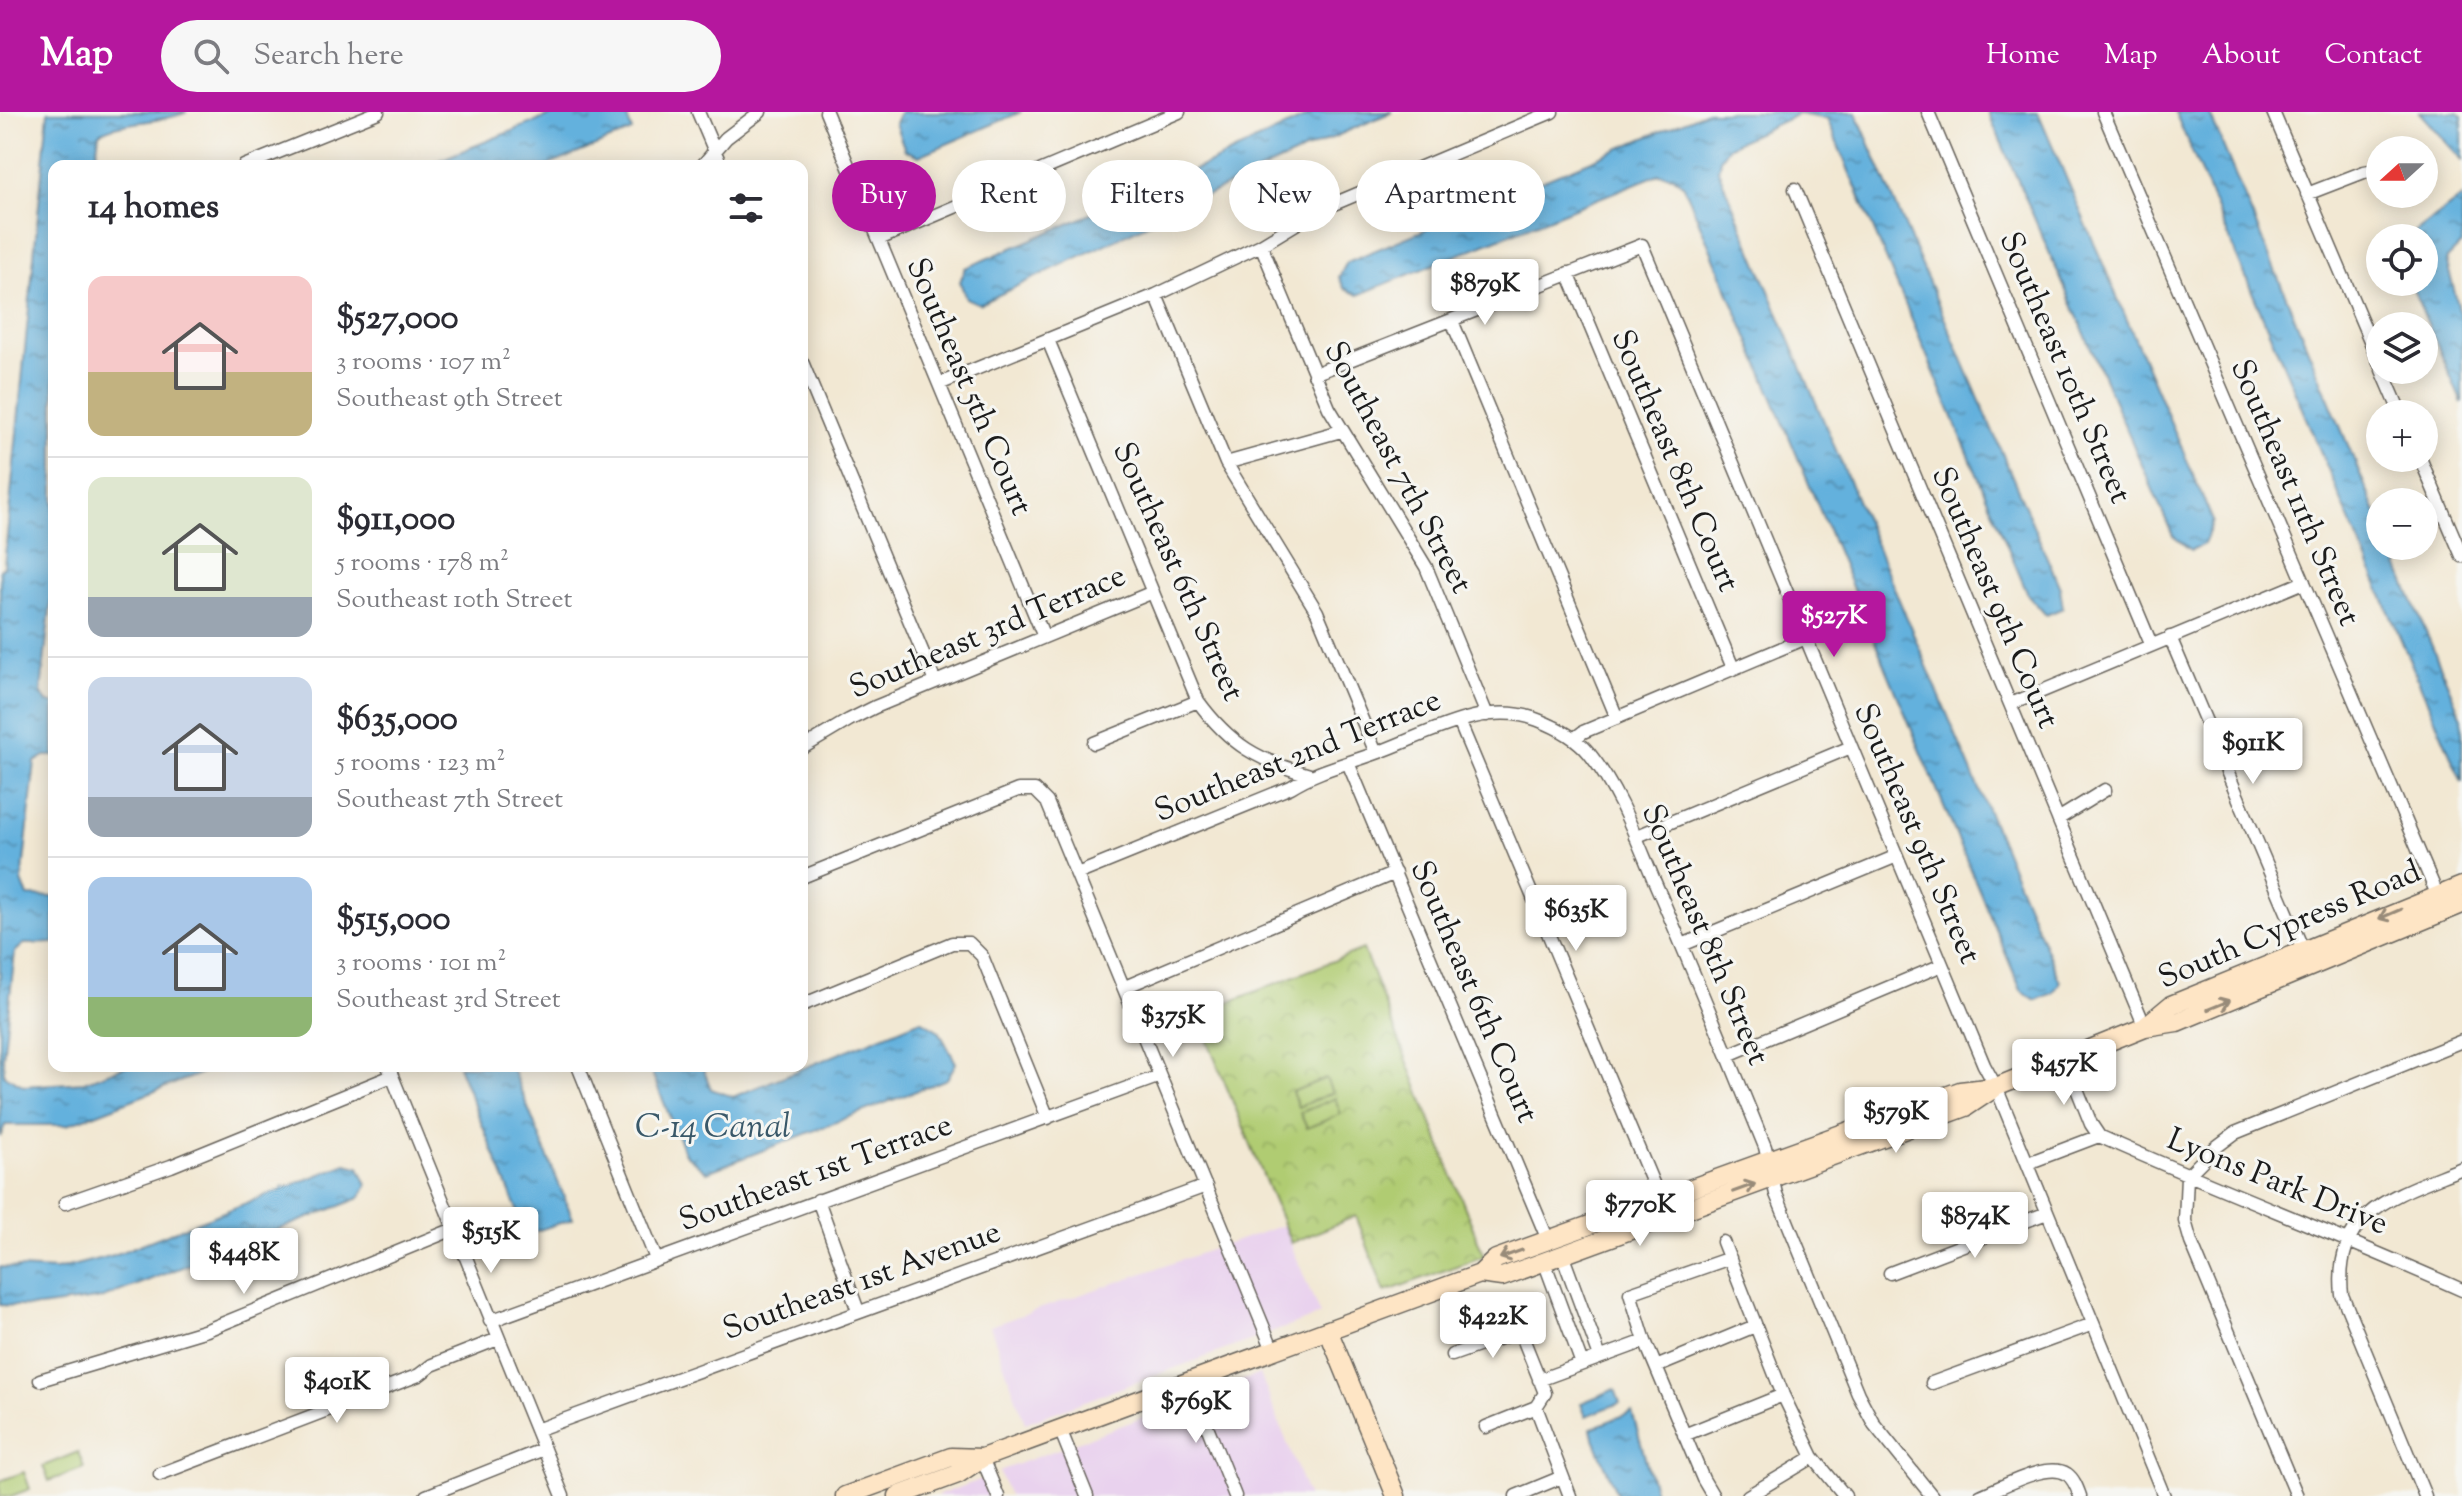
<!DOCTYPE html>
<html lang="en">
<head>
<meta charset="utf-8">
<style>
  :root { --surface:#fff; --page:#f7f7f7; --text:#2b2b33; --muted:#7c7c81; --line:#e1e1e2; --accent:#b5179e }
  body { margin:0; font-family:"Sorts Mill Goudy",serif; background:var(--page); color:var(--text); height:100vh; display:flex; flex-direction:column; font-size:30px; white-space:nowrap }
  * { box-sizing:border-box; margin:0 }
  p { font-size:26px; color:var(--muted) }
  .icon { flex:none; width:44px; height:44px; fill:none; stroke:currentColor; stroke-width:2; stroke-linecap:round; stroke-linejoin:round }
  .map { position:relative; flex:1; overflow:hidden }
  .side { position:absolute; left:48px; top:48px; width:760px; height:912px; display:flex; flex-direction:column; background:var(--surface); border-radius:16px; box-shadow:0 4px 20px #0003 }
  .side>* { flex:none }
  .top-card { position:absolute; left:832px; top:48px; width:760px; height:72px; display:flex; gap:16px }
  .needle { width:52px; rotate:249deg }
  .controls { position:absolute; left:2366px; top:24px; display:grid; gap:16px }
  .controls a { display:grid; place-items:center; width:72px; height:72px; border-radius:50%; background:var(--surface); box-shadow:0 4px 20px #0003; font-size:40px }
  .price { position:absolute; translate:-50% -68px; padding:0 18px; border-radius:8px; background:#fff; color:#222; font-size:26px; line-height:52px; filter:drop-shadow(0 2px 4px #0008) }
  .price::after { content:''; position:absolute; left:50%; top:48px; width:24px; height:18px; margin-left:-12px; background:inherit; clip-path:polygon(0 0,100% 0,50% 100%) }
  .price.current { background:var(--accent); color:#fff }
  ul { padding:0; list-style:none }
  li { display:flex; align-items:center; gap:24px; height:200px; padding:0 40px }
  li+li { border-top:2px solid var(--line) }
  li span { display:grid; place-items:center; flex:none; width:224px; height:160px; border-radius:16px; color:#555 }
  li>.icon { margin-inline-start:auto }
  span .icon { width:96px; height:96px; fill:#fffc; stroke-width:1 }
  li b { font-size:34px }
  h2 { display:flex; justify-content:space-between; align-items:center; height:96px; padding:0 40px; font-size:34px }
  .pill { padding:0 28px; border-radius:36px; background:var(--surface); box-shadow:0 4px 20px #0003; font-size:28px; line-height:72px }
  .pill.current { background:var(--accent); color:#fff }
  header { display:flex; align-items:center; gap:48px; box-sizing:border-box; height:112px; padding:0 40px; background:var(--accent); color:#fff }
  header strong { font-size:38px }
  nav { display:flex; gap:44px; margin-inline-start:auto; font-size:28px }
  .search { width:560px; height:72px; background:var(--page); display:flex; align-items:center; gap:20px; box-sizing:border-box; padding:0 28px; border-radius:44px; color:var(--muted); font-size:30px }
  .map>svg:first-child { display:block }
  .built { fill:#e9d2ee }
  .park { fill:url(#park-crowns); stroke:#667447; stroke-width:2 }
  .pitch { fill:#b0cc72; stroke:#667447; stroke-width:2 }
  .water { fill:url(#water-ripples); stroke:#40667c; stroke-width:2 }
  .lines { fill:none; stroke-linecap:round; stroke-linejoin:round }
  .street-casing { stroke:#67635c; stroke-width:15 }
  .secondary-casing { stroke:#67635c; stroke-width:21 }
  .street { stroke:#fff; stroke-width:12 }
  .secondary { stroke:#fee5c5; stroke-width:18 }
  .oneway { stroke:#988b79 }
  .labels { text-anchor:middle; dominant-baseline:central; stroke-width:6; stroke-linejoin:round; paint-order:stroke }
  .street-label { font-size:32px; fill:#1c1c1c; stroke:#f6f6f2 }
  .water-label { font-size:34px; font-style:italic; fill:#395869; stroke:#f6f6f2 }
</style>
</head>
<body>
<header>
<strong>Map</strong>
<div class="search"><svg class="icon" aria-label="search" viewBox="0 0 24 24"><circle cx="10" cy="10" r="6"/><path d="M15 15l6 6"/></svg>Search here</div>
<nav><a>Home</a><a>Map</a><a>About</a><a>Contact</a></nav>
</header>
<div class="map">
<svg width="2462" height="1384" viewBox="0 0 2462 1384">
  <defs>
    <pattern id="park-crowns" width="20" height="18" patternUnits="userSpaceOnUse" patternTransform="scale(2)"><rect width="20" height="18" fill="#b0cc72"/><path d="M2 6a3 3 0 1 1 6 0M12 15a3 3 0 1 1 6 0" fill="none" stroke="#97af62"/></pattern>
    <pattern id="water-ripples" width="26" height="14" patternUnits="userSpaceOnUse" patternTransform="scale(2)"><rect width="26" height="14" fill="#64b1dd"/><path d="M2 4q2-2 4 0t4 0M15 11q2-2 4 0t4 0" fill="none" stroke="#528fb2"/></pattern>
  </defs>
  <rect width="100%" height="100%" fill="#f6f6f2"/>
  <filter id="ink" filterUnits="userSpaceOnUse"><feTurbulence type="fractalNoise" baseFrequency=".0125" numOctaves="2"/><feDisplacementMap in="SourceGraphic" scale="16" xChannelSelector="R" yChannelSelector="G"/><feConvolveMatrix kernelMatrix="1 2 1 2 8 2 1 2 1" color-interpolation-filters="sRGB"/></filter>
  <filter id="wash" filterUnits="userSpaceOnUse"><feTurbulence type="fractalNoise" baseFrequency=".006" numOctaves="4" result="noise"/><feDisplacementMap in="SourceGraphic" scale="32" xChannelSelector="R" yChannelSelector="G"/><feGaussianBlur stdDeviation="1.8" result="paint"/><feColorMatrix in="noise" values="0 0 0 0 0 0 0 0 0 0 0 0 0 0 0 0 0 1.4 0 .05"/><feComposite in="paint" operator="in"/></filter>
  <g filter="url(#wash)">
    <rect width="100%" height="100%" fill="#f2e8d3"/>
    <path class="built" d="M1283,1113L1320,1203L1025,1311L990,1214Z
      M1260,1262L1308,1384H1009L999,1359Z
      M983,1367L990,1384H936Z"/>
    <path class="park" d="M1363,837L1484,1144L1385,1180L1356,1104L1291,1131L1197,903Z"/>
    <path class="pitch" d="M1326,966L1332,981L1298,995L1292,980Z
      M1335,986L1341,1002L1307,1016L1300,1001Z
      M78,1340L84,1356L49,1369L43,1354Z
      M24,1360L30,1377L11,1384H0V1369Z"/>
    <path class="water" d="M48,0H187C159,12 126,7 99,21L95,54H54V460L41,580L47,591H54V644H45L35,650L22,769L28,784L54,785V831L24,832L15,840L3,946L4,963L24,974L84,970L126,954H220L67,1013H5L0,1025V459L4,454Z
      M559,0H625L632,19L547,54H425Z
      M900,0H1021L919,44L905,38L895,11Z
      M1316,0H1392C1252,59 1117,128 979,192L966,186L960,170L965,156L1210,51Z
      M1707,0H1856L2060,476L2063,496L2046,503L2028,483L1827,7L1798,2L1729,34L1720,47L1718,58L2060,870L2053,881L2036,888L2021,878L1684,74L1673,64L1659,62L1358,183L1344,176L1339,165L1347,150Z
      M1988,0H2038L2213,409L2204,432L2191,438L2173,424Z
      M2175,0H2209L2380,410V434H2390L2462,606V670Z
      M2419,0H2458L2462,4V48Z
      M2462,85V132L2446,148L2462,208V291L2410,170H2424V126H2408Z
      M921,908L939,919L956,951L947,967L707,1060L685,1042L649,954H702L711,977L733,985Z
      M458,954H511L573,1107L527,1122Z
      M346,1052L359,1055L367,1073L360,1086L103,1186L39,1195L0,1193V1155L56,1158L114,1143Z
      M1615,1277L1620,1291L1586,1304L1581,1291Z
      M1632,1300L1656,1384H1618L1593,1325L1591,1316Z"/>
  </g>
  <g filter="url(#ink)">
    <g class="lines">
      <defs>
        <path id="street" d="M698,0L721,54
          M826,0L1044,525
          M1928,0L2151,532
          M2103,0L2437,782
          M2273,0L2380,252
          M244,54L378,0
          M702,54L726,26L760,0
          M1795,77L2145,915
          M2307,82L2364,60L2380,57
          M879,127L1179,0
          M1261,133L1329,296L1426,455L1487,603
          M1568,161L1733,556
          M1156,183L1226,351L1317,500L1376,641
          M1452,209L1617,606
          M1048,228L1198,589C1230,633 1259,649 1310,663
          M802,250L935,570
          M2382,258L2401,302
          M1314,262L1642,133L1984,953L1996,975L2164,1384
          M939,272L1156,183L1261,133L1317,99L1552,0
          M2420,346L2462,444
          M1226,351L1341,319
          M2170,525L2303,838
          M2011,592L2304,470
          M1459,609L1660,1088
          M1574,627L1583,620L1806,526
          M1094,631L1198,589
          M802,636L849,608L875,595L1153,480
          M1349,653L1548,1128
          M2058,707L2105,678
          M1635,725L1851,635
          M1077,762L1291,675C1319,657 1355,650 1387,637C1433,619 1488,588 1538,608C1556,615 1577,626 1589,641C1622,682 1639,735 1660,782C1696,866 1731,951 1765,1035L1776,1082L1858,1282L1874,1312L1932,1384
          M802,765L1018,678H1035L1047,690L1273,1238
          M1682,833L1897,744
          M1125,875L1395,761
          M802,893L952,831H969L982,844L1048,1006
          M1728,943L1942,853
          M2065,947L2091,1012L2099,1024
          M388,954L563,1384
          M578,954L656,1147
          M2028,1051L2099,1024C2219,1078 2342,1124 2462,1178
          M818,1088L858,1199
          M65,1091L171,1054L392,964
          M1723,1130L1783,1283L1813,1345L1845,1384
          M1562,1142L1600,1245
          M1544,1149L1582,1252
          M1890,1161L2047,1101
          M490,1209L1160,964
          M1452,1243L1520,1219L1545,1281L1536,1295L1570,1384
          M1656,1255L1755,1214
          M40,1268L207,1218L454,1117
          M1539,1268L1645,1229
          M1189,1269L1235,1384
          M1932,1271L2093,1212
          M1486,1315L1536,1295
          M1060,1317L1087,1384
          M536,1318L1206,1074
          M1684,1323L1783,1283
          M982,1346L998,1384
          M160,1362L419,1263L432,1253L498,1227
          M426,1384L544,1337
          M1516,1384L1562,1365
          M1713,1384L1703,1367L1645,1229L1630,1181L1730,1146
          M1748,1384L1813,1345
          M1980,1384C2001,1376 2047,1349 2067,1362C2074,1367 2077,1376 2080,1384
          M2297,1384L2191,1130L2185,1109L2187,1064L2215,1036L2235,1021L2462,929
          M2425,1384L2342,1183C2333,1097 2397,1083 2462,1056"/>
        <path id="secondary" d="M2147,913L2171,893L2462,774
          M1480,1162L1502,1165L1966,995L1996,975L2145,915L2177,910L2462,792
          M1328,1218L1396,1384
          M845,1384L951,1345L982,1346
          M898,1384L958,1362L982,1346L1480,1162L1496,1147L1960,979L1996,975"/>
      </defs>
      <use href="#street" class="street-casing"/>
      <use href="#secondary" class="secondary-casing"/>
      <use href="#street" class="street"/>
      <use href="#secondary" class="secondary"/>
    </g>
    <defs><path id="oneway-shaft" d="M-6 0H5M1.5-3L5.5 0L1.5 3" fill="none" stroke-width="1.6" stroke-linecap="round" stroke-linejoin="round" transform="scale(2)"/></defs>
    <g class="oneway">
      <use href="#oneway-shaft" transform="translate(2390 802) rotate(157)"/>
      <use href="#oneway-shaft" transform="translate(2219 893) rotate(-22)"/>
      <use href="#oneway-shaft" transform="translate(1744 1076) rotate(-20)"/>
      <use href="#oneway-shaft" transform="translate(1511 1142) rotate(160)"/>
    </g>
  </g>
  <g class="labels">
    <g class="street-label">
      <text transform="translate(2064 256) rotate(67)">Southeast 10th Street</text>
      <text transform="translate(968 275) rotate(67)">Southeast 5th Court</text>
      <text transform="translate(1674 349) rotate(67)">Southeast 8th Court</text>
      <text transform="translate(1397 356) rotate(62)">Southeast 7th Street</text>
      <text transform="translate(2294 381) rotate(67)">Southeast 11th Street</text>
      <text transform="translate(1177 460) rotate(66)">Southeast 6th Street</text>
      <text transform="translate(1994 486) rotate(67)">Southeast 9th Court</text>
      <text transform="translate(988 521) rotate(-23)">Southeast 3rd Terrace</text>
      <text transform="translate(1298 645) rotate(-22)">Southeast 2nd Terrace</text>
      <text transform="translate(1916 722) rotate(67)">Southeast 9th Street</text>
      <text transform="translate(2290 814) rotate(-23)">South Cypress Road</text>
      <text transform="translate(1704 823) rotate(67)">Southeast 8th Street</text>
      <text transform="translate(1473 880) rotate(67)">Southeast 6th Court</text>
      <text transform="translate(816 1062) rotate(-20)">Southeast 1st Terrace</text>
      <text transform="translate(2277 1071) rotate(22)">Lyons Park Drive</text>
      <text transform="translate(862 1170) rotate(-20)">Southeast 1st Avenue</text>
    </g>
    <g class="water-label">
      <text x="713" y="1016">C-14 Canal</text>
    </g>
  </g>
</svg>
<div class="controls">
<a><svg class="needle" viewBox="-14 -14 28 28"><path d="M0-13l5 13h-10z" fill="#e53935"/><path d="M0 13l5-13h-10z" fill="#7c7c81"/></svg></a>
<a><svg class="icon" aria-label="locate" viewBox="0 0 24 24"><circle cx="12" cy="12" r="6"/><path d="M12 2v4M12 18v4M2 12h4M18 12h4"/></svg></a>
<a><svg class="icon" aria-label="layers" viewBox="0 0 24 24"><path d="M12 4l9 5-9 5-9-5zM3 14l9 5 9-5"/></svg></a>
<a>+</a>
<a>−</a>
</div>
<b class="price" style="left:1485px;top:215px">$879K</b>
<b class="price current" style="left:1834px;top:547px">$527K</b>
<b class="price" style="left:2253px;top:674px">$911K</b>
<b class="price" style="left:1576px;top:841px">$635K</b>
<b class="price" style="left:1173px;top:947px">$375K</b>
<b class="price" style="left:2064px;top:995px">$457K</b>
<b class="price" style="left:1896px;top:1043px">$579K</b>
<b class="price" style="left:1640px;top:1136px">$770K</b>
<b class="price" style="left:1975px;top:1148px">$874K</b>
<b class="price" style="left:491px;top:1163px">$515K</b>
<b class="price" style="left:244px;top:1184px">$448K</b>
<b class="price" style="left:1493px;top:1248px">$422K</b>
<b class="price" style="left:337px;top:1313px">$401K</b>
<b class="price" style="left:1196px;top:1333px">$769K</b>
<div class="top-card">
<a class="pill current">Buy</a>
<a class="pill">Rent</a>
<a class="pill">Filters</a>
<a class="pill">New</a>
<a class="pill">Apartment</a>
</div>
<section class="side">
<h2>14 homes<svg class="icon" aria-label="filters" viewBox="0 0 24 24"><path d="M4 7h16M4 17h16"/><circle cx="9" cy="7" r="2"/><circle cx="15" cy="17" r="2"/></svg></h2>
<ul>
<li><span style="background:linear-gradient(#f6c9c9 60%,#c2b280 0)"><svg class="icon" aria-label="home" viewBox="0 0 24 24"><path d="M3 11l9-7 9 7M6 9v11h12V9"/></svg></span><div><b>$527,000</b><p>3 rooms · 107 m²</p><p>Southeast 9th Street</p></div></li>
<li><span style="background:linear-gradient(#dfe7d0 75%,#9aa5b1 0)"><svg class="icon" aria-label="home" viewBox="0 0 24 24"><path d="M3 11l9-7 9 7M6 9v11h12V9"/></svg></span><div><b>$911,000</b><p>5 rooms · 178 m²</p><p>Southeast 10th Street</p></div></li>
<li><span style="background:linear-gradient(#c9d6e8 75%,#9aa5b1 0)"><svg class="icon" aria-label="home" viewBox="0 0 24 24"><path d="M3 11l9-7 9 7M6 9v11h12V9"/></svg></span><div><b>$635,000</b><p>5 rooms · 123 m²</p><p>Southeast 7th Street</p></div></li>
<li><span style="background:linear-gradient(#a9c7e8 75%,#8fb573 0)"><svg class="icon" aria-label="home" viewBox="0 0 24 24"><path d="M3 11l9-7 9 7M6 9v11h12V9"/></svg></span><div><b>$515,000</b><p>3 rooms · 101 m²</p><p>Southeast 3rd Street</p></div></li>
</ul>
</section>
</div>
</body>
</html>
